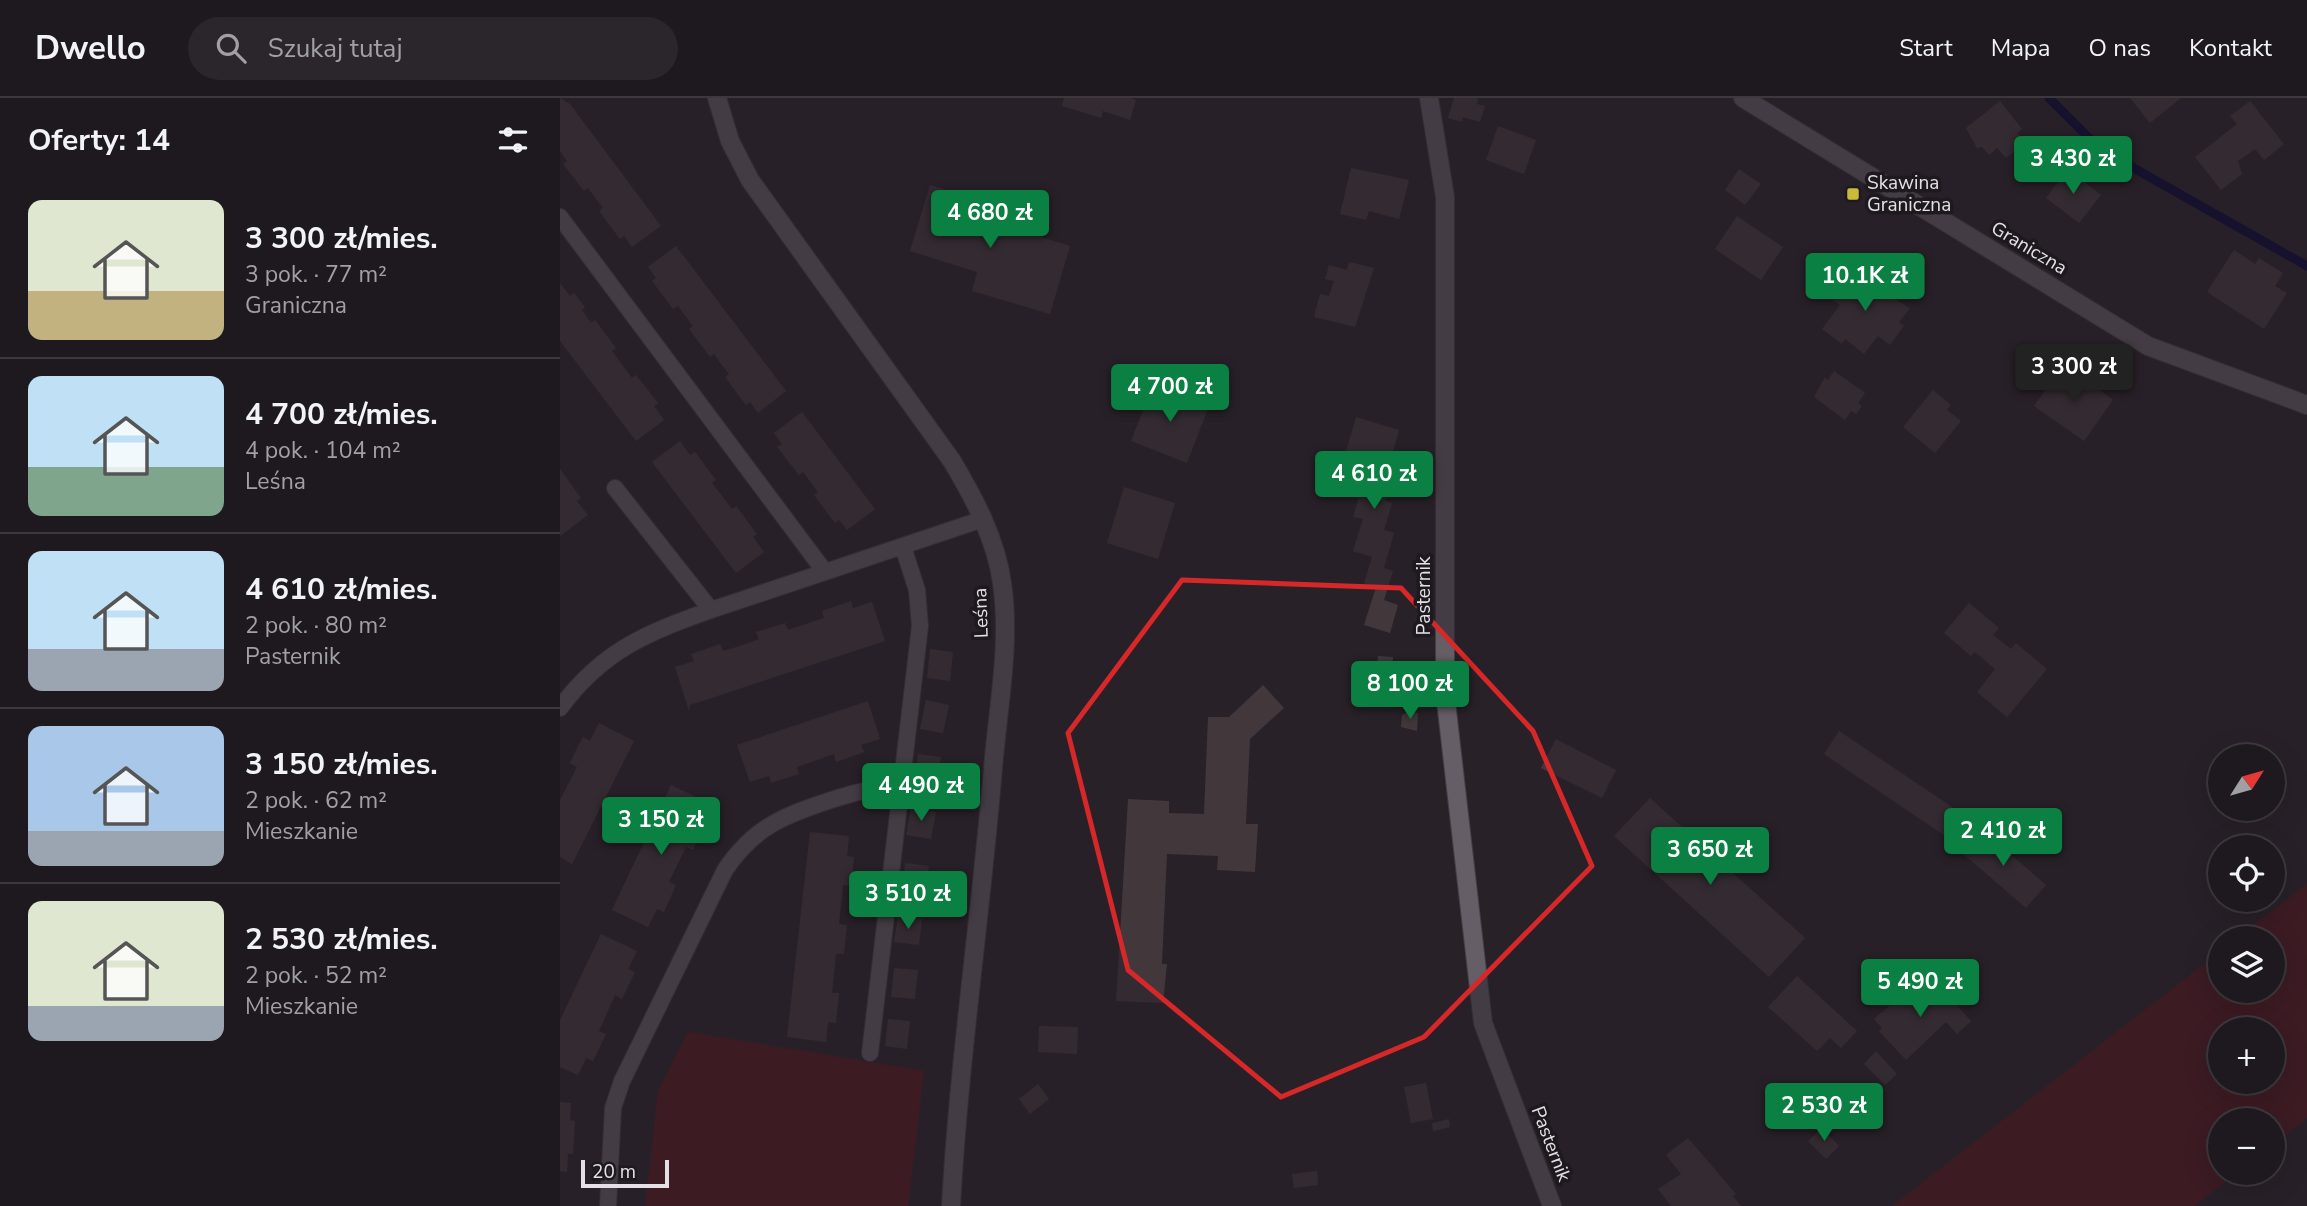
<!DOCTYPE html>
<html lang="pl">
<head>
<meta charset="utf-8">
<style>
  :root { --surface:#1e191e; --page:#2b262b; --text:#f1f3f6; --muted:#a1a0a4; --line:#3c383c; --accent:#0b8043 }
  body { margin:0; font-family:"Nunito Sans",sans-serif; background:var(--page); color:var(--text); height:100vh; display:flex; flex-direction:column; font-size:26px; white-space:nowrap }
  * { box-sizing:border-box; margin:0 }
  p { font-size:23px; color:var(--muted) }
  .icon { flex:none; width:38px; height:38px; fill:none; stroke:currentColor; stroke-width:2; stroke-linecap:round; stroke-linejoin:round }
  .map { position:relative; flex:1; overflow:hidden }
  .side { display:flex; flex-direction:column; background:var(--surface); width:560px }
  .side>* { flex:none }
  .needle { width:46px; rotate:53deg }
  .controls { position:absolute; left:1648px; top:646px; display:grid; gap:14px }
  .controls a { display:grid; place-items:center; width:77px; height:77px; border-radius:50%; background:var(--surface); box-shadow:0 7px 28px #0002,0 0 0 2px var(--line); font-size:35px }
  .scale { position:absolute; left:21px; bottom:18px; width:88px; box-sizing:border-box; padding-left:7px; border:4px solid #e5e0e5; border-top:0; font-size:19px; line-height:24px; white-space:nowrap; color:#e5e0e5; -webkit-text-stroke:5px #1e181f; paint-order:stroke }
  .price { position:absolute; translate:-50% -60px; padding:0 16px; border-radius:7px; background:var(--accent); color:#fff; font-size:23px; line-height:46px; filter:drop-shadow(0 2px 4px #0008) }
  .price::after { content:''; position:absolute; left:50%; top:42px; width:21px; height:16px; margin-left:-10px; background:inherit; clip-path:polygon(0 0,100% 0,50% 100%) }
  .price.active { background:#222; color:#fff }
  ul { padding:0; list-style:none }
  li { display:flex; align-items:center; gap:21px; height:175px; padding:0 28px }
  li+li { border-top:2px solid var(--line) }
  li span { display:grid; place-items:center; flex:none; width:196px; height:140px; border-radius:14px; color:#555 }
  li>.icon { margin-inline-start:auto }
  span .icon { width:84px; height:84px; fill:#fffc; stroke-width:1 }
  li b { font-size:30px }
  h2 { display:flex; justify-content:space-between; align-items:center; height:84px; padding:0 28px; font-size:30px }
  header { display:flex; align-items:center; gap:42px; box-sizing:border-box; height:98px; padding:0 35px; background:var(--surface); border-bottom:2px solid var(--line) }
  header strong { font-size:33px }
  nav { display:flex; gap:38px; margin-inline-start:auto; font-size:24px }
  .search { width:490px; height:63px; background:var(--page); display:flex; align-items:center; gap:18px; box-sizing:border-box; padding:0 24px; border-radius:38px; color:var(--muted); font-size:26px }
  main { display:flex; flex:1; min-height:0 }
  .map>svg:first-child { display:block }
  .green { fill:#55161d; fill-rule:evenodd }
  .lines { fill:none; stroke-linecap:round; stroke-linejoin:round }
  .stream { stroke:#020136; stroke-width:9 }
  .building { fill:#42383c }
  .lane-casing { stroke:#433e44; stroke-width:18 }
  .street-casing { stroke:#433e44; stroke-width:20 }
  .secondary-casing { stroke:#433e44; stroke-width:20 }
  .lane { stroke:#665e66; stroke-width:16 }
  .street { stroke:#665e66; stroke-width:18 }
  .secondary { stroke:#665e66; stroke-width:18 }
  .marked { fill:none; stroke:#d62828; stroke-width:5; stroke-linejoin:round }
  .poi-dot { fill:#cbba39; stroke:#1e181f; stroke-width:2.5 }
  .labels { text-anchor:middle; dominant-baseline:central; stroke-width:7; stroke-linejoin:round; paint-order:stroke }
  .poi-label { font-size:19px; fill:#e5e0e5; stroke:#1e181f; text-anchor:start }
  .street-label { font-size:19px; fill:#e5e0e5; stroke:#1e181f }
</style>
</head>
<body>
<header>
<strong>Dwello</strong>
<div class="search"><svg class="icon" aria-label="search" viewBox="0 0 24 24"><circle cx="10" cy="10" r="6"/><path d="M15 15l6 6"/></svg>Szukaj tutaj</div>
<nav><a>Start</a><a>Mapa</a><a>O nas</a><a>Kontakt</a></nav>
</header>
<main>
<section class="side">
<h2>Oferty: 14<svg class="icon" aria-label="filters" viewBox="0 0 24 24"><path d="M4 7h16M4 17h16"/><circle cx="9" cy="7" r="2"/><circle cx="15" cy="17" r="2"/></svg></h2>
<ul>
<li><span style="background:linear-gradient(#dfe7d0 65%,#c2b280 0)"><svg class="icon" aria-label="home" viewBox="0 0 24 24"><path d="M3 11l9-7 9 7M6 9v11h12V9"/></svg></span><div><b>3 300 zł/mies.</b><p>3 pok. · 77 m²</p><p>Graniczna</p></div></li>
<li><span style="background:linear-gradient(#bfe0f5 65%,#7fa58c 0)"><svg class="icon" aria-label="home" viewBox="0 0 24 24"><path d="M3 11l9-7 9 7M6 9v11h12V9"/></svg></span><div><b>4 700 zł/mies.</b><p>4 pok. · 104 m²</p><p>Leśna</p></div></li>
<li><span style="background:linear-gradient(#bfe0f5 70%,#9aa5b1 0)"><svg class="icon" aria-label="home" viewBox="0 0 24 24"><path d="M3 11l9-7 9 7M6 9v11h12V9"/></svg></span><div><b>4 610 zł/mies.</b><p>2 pok. · 80 m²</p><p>Pasternik</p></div></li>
<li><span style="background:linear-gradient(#a9c7e8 75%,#9aa5b1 0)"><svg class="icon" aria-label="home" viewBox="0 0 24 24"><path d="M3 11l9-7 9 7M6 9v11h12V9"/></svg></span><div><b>3 150 zł/mies.</b><p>2 pok. · 62 m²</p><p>Mieszkanie</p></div></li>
<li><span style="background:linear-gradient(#dfe7d0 75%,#9aa5b1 0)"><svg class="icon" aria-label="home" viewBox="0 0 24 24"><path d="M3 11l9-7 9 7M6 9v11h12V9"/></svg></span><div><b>2 530 zł/mies.</b><p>2 pok. · 52 m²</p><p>Mieszkanie</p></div></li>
</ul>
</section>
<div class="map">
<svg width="1747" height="1108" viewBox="0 0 1747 1108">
  <rect width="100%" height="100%" fill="#282128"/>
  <path class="green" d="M1747,786V1020L1713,1046V1022H1661V1074L1677,1075L1634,1108H1332L1661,853V892H1713V840H1677ZM1661,931H1713V984H1661Z
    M128,934L364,973L348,1108H85L98,993Z"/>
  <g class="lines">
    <path class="stream" d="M1489,0L1540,51L1747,168"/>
  </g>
  <path class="building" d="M0,0L10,6L101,128L72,149L64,138L60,141L39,113L43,110L28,90L24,93L3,66L7,63L0,53Z
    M504,0H571L576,2L570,22L543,13L541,20L502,8Z
    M894,0H918L917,6L925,8L920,24L903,19L902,24L888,20Z
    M1570,0H1621L1590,25Z
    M1440,3L1462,31L1457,35L1465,45L1446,60L1437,50L1429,57L1422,49L1417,50L1406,30Z
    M1690,3L1724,46L1704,62L1695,51L1678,63L1682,76L1661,92L1635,59L1677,26L1670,18Z
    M938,28L976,42L964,76L926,62Z
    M791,70L849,82L839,121L809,113L806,122L780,116Z
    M1179,71L1201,86L1185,107L1165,92Z
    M1508,71L1541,97L1519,125L1486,100Z
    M370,87L441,108L436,125L510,148L490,216L412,193L417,174L350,153Z
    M1177,118L1223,149L1201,182L1155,151Z
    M116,148L226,293L198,315L190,304L186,307L165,279L169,276L161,266L154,256L150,259L129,231L133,228L118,208L113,211L92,183L96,180L88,169Z
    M1674,152L1695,166L1699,160L1723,175L1715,188L1727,195L1704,231L1647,194Z
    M789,164L814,170L795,229L754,219L760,196L769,198L774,183L765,181L769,167L787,172Z
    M1301,165L1315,176L1311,180L1325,191L1323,194L1350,210L1339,224L1344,228L1330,247L1318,238L1304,256L1285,241L1282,246L1262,231L1280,207L1273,202Z
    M0,185L10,198L14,195L25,209L22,212L31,225L35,222L56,250L52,253L72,280L76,277L98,305L94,308L104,322L76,343L0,243Z
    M1500,271L1517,283L1521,278L1553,302L1524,343L1474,308Z
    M1274,273L1305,295L1298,305L1302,308L1296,316L1291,313L1285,322L1254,299L1265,279L1268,282Z
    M593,287L649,308L627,365L571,343Z
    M1373,292L1391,307L1387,312L1401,323L1375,355L1343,329Z
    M242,314L315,411L287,432L279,422L275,425L254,397L258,394L243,374L239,377L217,349L222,346L214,335Z
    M796,319L839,332L829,367L836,369L826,403L832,405L824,432L834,435L824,470L833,473L824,502L838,507L830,535L804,527L816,489L804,485L812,459L793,453L803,421L793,419L801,391L789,388L798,360L785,357Z
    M120,343L130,357L135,354L156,382L152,385L172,411L176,408L197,436L193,439L204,454L176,475L92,364Z
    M0,371L21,400L17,403L28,417L0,438Z
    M564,389L615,405L598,461L547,445Z
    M291,503L293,510L312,504L325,543L130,607L129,613L115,569L134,563L131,556L160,546L163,553L180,548L199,541L196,534L225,525L228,532L264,520L262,513Z
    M1409,505L1439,530L1433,537L1451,551L1456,545L1487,571L1447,619L1417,594L1435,571L1415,554L1411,558L1384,535Z
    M370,551L393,554L390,583L367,580Z
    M818,558L833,559L831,587L815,586Z
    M703,587L724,610L690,641L686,726H698L695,774L657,772L658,758L607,756L602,866H607L603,905L556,903L568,701L609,703V715L644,716L648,619H669Z
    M366,602L389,607L383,635L360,631Z
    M308,603L320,641L301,647L304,654L276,664L274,656L237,669L239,676L211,685L209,678L190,684L177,647Z
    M848,614L858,615L857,633L841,629L842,617Z
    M39,625L74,643L12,766L0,759V702L17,669L10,665L16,652L23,639L30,643Z
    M1279,633L1404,717L1388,740L1264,656Z
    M996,641L1056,672L1042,700L981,670Z
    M358,656L381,659L377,687L354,684Z
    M111,687L147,704L139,722L146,725L133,752L126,749L118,765L109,784L116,787L104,814L97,811L88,829L52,812Z
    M1090,700L1245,840L1209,879L1054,738Z
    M351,709L376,714L371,741L346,737Z
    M1420,729L1486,787L1466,810L1400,753Z
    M250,734L289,738L287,758L294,759L291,788L283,787L281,807L279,826L287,827L284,856H276L272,895H279L276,925L268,924L266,944L227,939Z
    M345,765L369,768L366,794L342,791Z
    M338,818L362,821L359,847L334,844Z
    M41,836L77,853L68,871L75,874L62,901L55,897L39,933L46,936L33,963L26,960L18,977L0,969V922Z
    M334,870L358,872L355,901L331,899Z
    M1237,878L1297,933L1281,950L1270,940L1257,953L1208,909Z
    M1373,881L1411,923L1397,936L1386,924L1346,962L1319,933L1322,930L1314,921L1338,900L1345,908Z
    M328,921L350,923L347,951L325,948Z
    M479,928L518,929L517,956L478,954Z
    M1316,953L1337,976L1325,987L1304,966Z
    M866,985L873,1021L851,1025L844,989Z
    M478,986L489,1001L470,1016L459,1001Z
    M0,1004L11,1005L10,1022L15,1023L13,1056H8L7,1074L0,1073Z
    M889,1021L890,1029L873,1033L872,1025Z
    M1262,1030L1279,1048L1266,1061L1248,1043Z
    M1128,1040L1176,1096L1173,1098L1181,1108H1111L1098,1091L1121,1076L1106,1057Z
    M757,1073L758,1087L734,1090L732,1076Z"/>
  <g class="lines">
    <defs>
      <path id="lane" d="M0,119L265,474L423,421
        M55,390L151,512L265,474
        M0,610C42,553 86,535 151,512
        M310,955L360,528L357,492L343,449
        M48,1108L53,1010L62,983L165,772C194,729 223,718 271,702C295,695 315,688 341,690"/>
      <path id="street" d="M869,0L885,99V595L923,925L992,1108"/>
      <path id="secondary" d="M157,0L170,43L190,82L392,363C414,400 436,441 442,485C451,545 438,609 433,670C421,816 399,961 391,1108
        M1183,0L1588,248L1747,307"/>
    </defs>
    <use href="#lane" class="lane-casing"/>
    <use href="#street" class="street-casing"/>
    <use href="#secondary" class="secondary-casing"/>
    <use href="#lane" class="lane"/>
    <use href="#street" class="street"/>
    <use href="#secondary" class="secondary"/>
  </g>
  <path d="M0 0H1747V1108H0ZM622,482L841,490L973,633L1032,768L864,939L721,999L568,872L508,635Z" fill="#282128" fill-opacity=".55" fill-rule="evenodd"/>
  <path class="marked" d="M622,482L841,490L973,633L1032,768L864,939L721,999L568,872L508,635Z"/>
  <rect class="poi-dot" x="1286" y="89" width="14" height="14" rx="3.5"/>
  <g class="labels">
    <g class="poi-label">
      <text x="1307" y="85">Skawina<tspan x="1307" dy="22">Graniczna</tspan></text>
    </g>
    <g class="street-label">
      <text transform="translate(1469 150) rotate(31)">Graniczna</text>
      <text transform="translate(864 498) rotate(-90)">Pasternik</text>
      <text transform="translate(421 515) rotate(-92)">Leśna</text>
      <text transform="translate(991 1046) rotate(69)">Pasternik</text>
    </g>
  </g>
</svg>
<div class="controls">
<a><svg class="needle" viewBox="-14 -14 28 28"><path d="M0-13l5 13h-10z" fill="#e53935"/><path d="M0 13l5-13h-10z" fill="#a1a0a4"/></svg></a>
<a><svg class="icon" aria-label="locate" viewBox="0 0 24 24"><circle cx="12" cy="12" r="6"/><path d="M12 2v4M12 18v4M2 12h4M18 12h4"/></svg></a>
<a><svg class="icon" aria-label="layers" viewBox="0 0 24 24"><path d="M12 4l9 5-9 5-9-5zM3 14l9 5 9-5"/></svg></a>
<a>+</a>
<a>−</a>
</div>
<div class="scale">20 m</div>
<b class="price" style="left:1513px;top:98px">3 430 zł</b>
<b class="price" style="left:430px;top:152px">4 680 zł</b>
<b class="price" style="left:1305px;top:215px">10.1K zł</b>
<b class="price active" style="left:1514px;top:306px">3 300 zł</b>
<b class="price" style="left:610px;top:326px">4 700 zł</b>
<b class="price" style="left:814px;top:413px">4 610 zł</b>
<b class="price" style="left:850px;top:623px">8 100 zł</b>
<b class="price" style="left:361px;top:725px">4 490 zł</b>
<b class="price" style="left:101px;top:759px">3 150 zł</b>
<b class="price" style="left:1443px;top:770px">2 410 zł</b>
<b class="price" style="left:1150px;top:789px">3 650 zł</b>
<b class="price" style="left:348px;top:833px">3 510 zł</b>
<b class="price" style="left:1360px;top:921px">5 490 zł</b>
<b class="price" style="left:1264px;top:1045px">2 530 zł</b>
</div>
</main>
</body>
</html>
